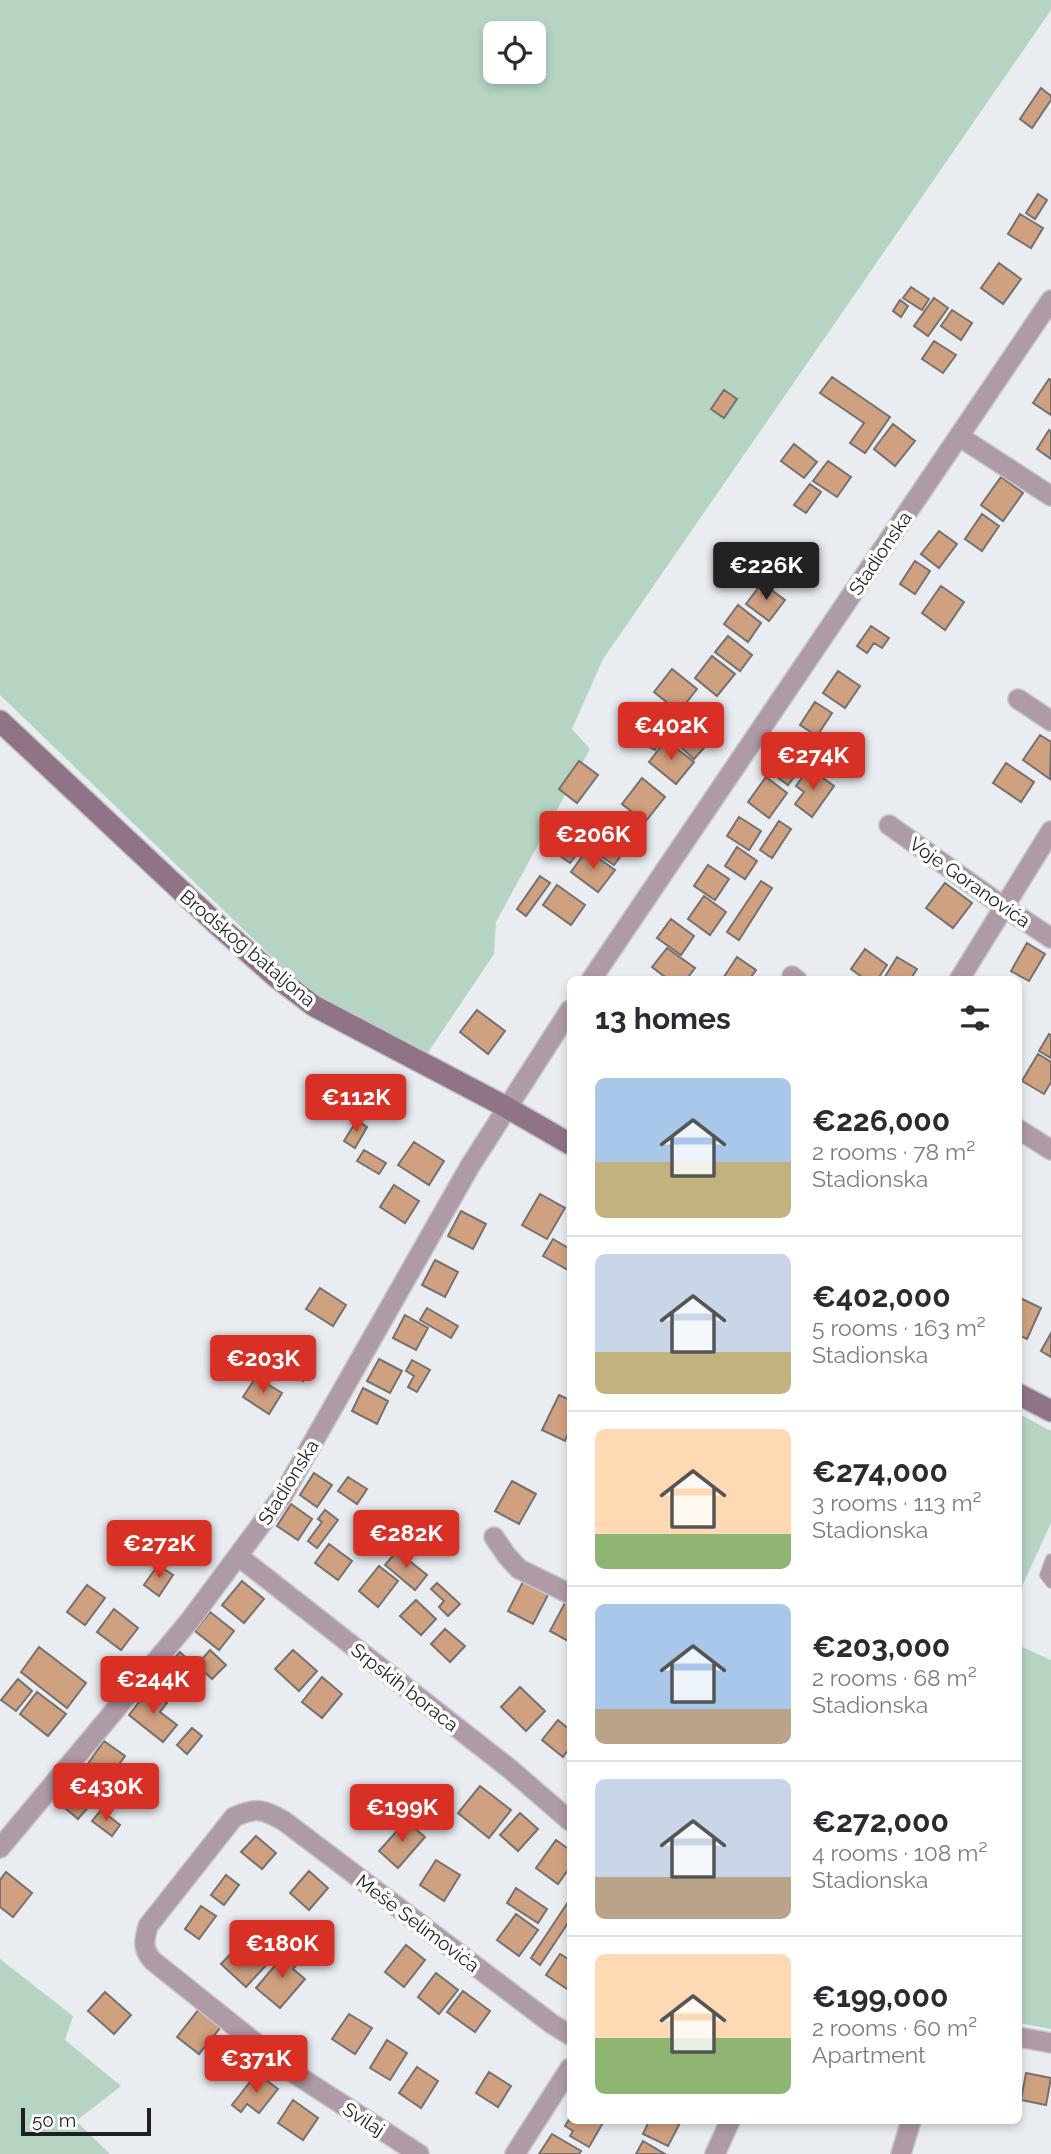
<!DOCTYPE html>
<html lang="en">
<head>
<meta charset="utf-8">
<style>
  :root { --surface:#fff; --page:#f2f2f3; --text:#2b2b33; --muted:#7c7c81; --line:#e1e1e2; --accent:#d93025 }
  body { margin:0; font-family:Raleway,sans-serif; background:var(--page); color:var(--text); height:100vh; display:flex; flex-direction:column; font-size:26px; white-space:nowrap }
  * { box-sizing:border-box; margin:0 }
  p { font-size:23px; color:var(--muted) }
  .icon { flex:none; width:38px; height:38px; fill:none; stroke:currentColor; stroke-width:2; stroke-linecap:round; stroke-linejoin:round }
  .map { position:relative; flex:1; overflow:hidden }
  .panel { position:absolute; left:567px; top:976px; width:455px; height:1148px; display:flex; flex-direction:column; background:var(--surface); border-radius:10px; box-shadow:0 4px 10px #0003 }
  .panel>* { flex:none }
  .tools { position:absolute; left:483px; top:21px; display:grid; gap:14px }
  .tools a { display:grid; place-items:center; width:63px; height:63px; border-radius:10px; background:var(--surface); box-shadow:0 4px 10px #0003; font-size:35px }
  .scale { position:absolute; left:21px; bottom:18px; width:130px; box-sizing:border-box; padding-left:7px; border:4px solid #1f2021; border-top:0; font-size:19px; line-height:24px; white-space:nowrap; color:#1f2021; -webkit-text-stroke:5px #fff; paint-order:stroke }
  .price { position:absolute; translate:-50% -60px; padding:0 16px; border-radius:7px; background:var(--accent); color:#fff; font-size:23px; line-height:46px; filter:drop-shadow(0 2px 4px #0008) }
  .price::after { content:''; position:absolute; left:50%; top:42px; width:21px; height:16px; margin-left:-10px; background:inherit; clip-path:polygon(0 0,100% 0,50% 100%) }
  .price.current { background:#222; color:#fff }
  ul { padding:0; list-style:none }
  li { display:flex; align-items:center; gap:21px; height:175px; padding:0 28px }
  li+li { border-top:2px solid var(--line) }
  li span { display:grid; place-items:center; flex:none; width:196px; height:140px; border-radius:10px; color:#555 }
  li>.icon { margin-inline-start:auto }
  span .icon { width:84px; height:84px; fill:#fffc; stroke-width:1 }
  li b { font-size:30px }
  h2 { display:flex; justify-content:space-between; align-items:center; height:84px; padding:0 28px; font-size:30px }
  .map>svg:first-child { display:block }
  .green { fill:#b5d5c2; fill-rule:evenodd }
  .building { fill:#d0a181; stroke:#75716e; stroke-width:2 }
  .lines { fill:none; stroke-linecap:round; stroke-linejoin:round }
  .lane-casing { stroke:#c5c7cc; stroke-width:12 }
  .street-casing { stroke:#c5c7cc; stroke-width:22 }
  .secondary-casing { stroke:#c5c7cc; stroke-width:24 }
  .lane { stroke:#af9aa8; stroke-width:10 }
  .street { stroke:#af9aa8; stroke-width:19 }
  .secondary { stroke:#917387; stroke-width:21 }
  .labels { text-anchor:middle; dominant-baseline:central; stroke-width:7; stroke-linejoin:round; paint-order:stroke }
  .street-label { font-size:19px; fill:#1f2021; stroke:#fff }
</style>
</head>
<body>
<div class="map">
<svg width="1051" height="2154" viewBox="0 0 1051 2154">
  <rect width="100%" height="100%" fill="#e9ecf1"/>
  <path class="green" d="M0,0H1051V10L603,659L572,729L590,749L496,922L494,954L427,1054L356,1018L297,981L0,695ZM495,33H534V72H495Z
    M1019,1414L1051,1431V1523L1019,1593Z
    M1018,1645L1051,1660V2029L1019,2023Z
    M0,1959L73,2016L65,2040L121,2086L76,2121L110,2154H0Z"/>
  <path class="building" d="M1041,88L1051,96V100L1032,128L1020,119Z
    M1038,194L1047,200L1035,219L1026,213Z
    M1020,214L1043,228L1031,248L1008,234Z
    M999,263L1021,279L1003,304L981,288Z
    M911,287L929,299L922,310L903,298Z
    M934,298L948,308L928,336L914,326Z
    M900,300L908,306L901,317L893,311Z
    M952,310L972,323L961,340L941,326Z
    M934,341L956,355L943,373L922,359Z
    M832,377L890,417L865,453L850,443L864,423L820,393Z
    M1049,379L1051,380V415L1033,403Z
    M724,390L737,399L724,418L711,409Z
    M893,424L915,441L895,466L874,449Z
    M1049,430L1051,432V459L1037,449Z
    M794,444L817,462L804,478L781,461Z
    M828,461L851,477L837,497L813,481Z
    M1001,477L1023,493L1003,521L981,505Z
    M810,484L821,492L806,513L794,505Z
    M982,514L999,526L982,551L965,539Z
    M939,531L957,544L939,568L921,554Z
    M915,561L930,571L915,594L900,584Z
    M762,583L785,600L769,621L746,604Z
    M941,586L964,602L945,630L922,613Z
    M738,605L761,623L748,642L724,624Z
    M871,626L889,638L882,648L874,643L867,653L857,646Z
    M728,636L752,655L740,671L715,652Z
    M712,656L735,674L717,696L695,678Z
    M672,669L697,689L679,712L654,692Z
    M838,671L860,686L845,708L823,693Z
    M815,702L832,713L817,736L800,725Z
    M691,725L710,741L694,759L675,742Z
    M640,727L661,737L655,750L634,740Z
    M1040,735L1051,742L1050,779L1023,760Z
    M666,740L694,762L676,784L649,762Z
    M783,746L805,762L788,785L766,769Z
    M579,761L598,775L577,803L559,789Z
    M1006,763L1034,782L1021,802L993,783Z
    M809,768L834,786L812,817L795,804L804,792L796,786Z
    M766,777L787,793L769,818L748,802Z
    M642,778L665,797L645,822L622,804Z
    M581,812L599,824L584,846L566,833Z
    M739,817L761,831L749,850L727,836Z
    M779,821L791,829L772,858L760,850Z
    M554,830L581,849L570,863L543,844Z
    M609,835L627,848L614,865L596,853Z
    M737,847L757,861L745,879L725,866Z
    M587,850L615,870L598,892L571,872Z
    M708,865L729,879L715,900L694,886Z
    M540,876L550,883L526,916L517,909Z
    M761,881L772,888L739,940L727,932Z
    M945,883L972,903L953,928L926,908Z
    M557,885L585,905L571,925L543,905Z
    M704,896L726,912L710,935L688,919Z
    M671,919L694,936L681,955L657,938Z
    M1027,943L1045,954L1029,981L1011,971Z
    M667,948L695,968L686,980H669L652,967Z
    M865,949L887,965L877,980H866L851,969Z
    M737,957L756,970L749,980H722Z
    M897,957L917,969L910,980H883Z
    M477,1010L505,1031L488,1054L460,1032Z
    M1049,1034L1051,1035V1058L1039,1051Z
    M1038,1054L1051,1062V1082L1044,1094L1022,1081Z
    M357,1120L367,1127L355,1148L344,1141Z
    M414,1142L444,1161L429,1185L398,1165Z
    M364,1150L386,1163L379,1174L357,1161Z
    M394,1185L419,1201L405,1223L380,1207Z
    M540,1194L565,1208L547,1239L522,1225Z
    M461,1211L486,1224L473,1249L448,1236Z
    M553,1239L570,1249V1265L568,1270L543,1256Z
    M435,1260L458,1272L445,1297L422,1285Z
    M320,1288L346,1305L333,1326L306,1309Z
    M1018,1297L1041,1308L1027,1339L1018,1335Z
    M427,1308L458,1326L451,1338L420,1320Z
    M405,1315L428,1328L416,1350L393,1338Z
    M1051,1333V1357L1041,1351Z
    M286,1347L314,1362L303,1381L276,1365Z
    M379,1359L402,1371L390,1393L367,1381Z
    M412,1360L430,1370L417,1392L408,1387L414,1376L406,1371Z
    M256,1377L282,1393L269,1414L243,1397Z
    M363,1388L388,1401L377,1424L352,1411Z
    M559,1395L570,1400V1429L565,1441L542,1430Z
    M314,1473L332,1485L317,1507L300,1495Z
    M348,1477L367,1489L357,1504L338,1491Z
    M512,1481L536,1494L519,1524L495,1511Z
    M291,1504L312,1519L298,1540L277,1526Z
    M325,1510L338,1520L317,1548L308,1541L322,1522L318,1519Z
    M329,1544L352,1561L338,1580L315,1563Z
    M397,1551L427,1575L415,1590L385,1565Z
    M158,1565L173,1575L159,1596L144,1585Z
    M379,1566L398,1581L378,1607L359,1591Z
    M525,1578L550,1591L533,1624L508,1611Z
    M242,1581L264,1599L244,1623L222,1605Z
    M437,1583L460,1604L448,1616L439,1607L444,1601L431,1589Z
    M87,1585L105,1598L85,1625L67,1612Z
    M416,1600L436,1619L421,1635L400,1616Z
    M566,1601L570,1604V1642L550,1631Z
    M114,1609L138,1628L121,1650L97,1632Z
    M210,1612L234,1631L219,1650L195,1631Z
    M445,1629L465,1646L450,1662L431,1644Z
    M39,1647L86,1683L67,1708L21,1672Z
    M210,1650L226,1665L212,1679L197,1665Z
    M293,1650L317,1671L299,1691L275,1669Z
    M180,1652L198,1669L179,1689L162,1672Z
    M322,1677L342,1694L322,1718L302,1702Z
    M18,1679L32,1691L16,1711L1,1700Z
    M520,1687L545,1711L526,1731L501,1707Z
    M149,1689L167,1703L160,1712L177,1725L163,1742L129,1715Z
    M37,1692L66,1714L48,1736L20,1714Z
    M558,1720L570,1730V1747L563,1757L542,1740Z
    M192,1728L202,1736L187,1754L177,1745Z
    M104,1741L125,1756L108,1780L87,1765Z
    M75,1781L96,1798L78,1819L58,1802Z
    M480,1786L511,1810L489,1838L458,1813Z
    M101,1810L120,1825L112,1836L92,1821Z
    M520,1813L538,1829L518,1851L500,1835Z
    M406,1821L425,1837L398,1868L379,1851Z
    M256,1836L276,1853L262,1869L241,1852Z
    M556,1840L570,1850V1867L558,1884L536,1868Z
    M436,1860L460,1875L444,1901L420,1885Z
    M309,1871L328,1888L309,1910L290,1893Z
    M6,1872L32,1893L13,1917L0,1907V1880Z
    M226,1875L239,1885L224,1905L211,1895Z
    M516,1888L547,1909L538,1923L507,1903Z
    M570,1899V1920L540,1965L531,1958Z
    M201,1906L216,1916L199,1939L185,1929Z
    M516,1914L538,1930L519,1956L497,1940Z
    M245,1939L269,1962L246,1987L221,1964Z
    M406,1945L425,1960L404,1987L385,1972Z
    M290,1948L302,1958L293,1969L305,1979L280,2008L256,1988Z
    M560,1954L570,1960V1991L546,1975Z
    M436,1973L458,1990L439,2014L418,1997Z
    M463,1991L490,2011L475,2032L447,2012Z
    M105,1992L131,2015L114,2034L88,2011Z
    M199,2009L221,2027L199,2054L177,2037Z
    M349,2014L372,2028L355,2054L332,2039Z
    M387,2040L407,2053L390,2080L370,2068Z
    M417,2067L438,2081L421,2108L399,2093Z
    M489,2072L511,2086L498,2107L476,2093Z
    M1026,2073L1051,2078L1046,2105L1021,2100Z
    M262,2077L278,2089L259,2113L247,2104L241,2112L232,2105L253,2078L257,2082Z
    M293,2100L318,2118L303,2140L278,2123Z
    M570,2118V2121H604L589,2147L570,2136L573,2131L565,2126Z
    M649,2121H681L668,2146L643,2134Z
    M552,2134L581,2151L579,2154H539Z
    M643,2141L665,2154H636Z"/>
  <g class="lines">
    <defs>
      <path id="lane" d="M1051,1559L1045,1575L1051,1583"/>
      <path id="street" d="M960,437L1051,496
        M1018,699L1051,721
        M889,825L1004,907L1051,938
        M792,976L797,980
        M591,980L1051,300
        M959,980L1051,831
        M1018,1129L1051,1150
        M494,1537L507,1556L519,1569L570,1594
        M238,1556L510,1769L570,1821
        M0,1848L191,1619L283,1495L470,1166L570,1010
        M1018,2037L1051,2043
        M419,2154L292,2072L153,1961C142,1949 144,1941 148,1926L234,1817C256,1807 263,1809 284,1821L552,2024L570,2035
        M515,2154L570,2068
        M715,2154L730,2121
        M901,2154L911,2121"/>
      <path id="secondary" d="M0,721L221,928L276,977L314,1006L506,1107L570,1144
        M1018,1394L1051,1411"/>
    </defs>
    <use href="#lane" class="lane-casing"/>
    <use href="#street" class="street-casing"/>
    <use href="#secondary" class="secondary-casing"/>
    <use href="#lane" class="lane"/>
    <use href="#street" class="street"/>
    <use href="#secondary" class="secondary"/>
  </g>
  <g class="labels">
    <g class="street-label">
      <text transform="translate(880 553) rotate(-56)">Stadionska</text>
      <text transform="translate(970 882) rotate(35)">Voje Goranovića</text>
      <text transform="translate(248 948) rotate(40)">Brodskog bataljona</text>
      <text transform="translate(288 1482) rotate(-58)">Stadionska</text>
      <text transform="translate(405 1687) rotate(38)">Srpskih boraca</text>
      <text transform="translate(418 1923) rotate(37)">Meše Selimovića</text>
      <text transform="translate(364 2119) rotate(33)">Svilaj</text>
    </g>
  </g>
</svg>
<div class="tools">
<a><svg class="icon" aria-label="locate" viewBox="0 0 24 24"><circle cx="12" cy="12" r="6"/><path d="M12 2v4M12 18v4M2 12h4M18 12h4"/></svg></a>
</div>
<div class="scale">50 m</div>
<b class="price current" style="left:766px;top:602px">€226K</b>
<b class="price" style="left:671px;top:762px">€402K</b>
<b class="price" style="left:813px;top:792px">€274K</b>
<b class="price" style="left:593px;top:871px">€206K</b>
<b class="price" style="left:356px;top:1134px">€112K</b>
<b class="price" style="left:263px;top:1395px">€203K</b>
<b class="price" style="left:406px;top:1570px">€282K</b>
<b class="price" style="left:159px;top:1580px">€272K</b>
<b class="price" style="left:153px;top:1716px">€244K</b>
<b class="price" style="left:106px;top:1823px">€430K</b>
<b class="price" style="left:402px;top:1844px">€199K</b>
<b class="price" style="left:282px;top:1980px">€180K</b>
<b class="price" style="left:256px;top:2095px">€371K</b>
<section class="panel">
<h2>13 homes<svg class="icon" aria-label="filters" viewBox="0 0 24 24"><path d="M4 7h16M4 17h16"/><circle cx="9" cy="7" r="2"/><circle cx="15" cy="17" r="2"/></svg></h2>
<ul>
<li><span style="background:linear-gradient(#a9c7e8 60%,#c2b280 0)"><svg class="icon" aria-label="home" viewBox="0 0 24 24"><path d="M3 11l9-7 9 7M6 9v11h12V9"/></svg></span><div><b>€226,000</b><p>2 rooms · 78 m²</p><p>Stadionska</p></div></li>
<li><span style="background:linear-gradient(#c9d6e8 70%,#c2b280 0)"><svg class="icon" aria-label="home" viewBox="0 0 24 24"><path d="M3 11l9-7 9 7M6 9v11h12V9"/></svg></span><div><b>€402,000</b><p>5 rooms · 163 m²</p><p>Stadionska</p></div></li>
<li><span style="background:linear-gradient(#ffd9b3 75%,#8fb573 0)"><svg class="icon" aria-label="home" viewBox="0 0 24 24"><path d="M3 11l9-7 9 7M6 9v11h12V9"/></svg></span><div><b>€274,000</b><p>3 rooms · 113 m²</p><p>Stadionska</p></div></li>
<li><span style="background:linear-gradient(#a9c7e8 75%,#b9a48a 0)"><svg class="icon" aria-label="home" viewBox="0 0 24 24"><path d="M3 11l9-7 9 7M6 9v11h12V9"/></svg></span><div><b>€203,000</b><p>2 rooms · 68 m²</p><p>Stadionska</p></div></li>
<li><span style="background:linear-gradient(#c9d6e8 70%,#b9a48a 0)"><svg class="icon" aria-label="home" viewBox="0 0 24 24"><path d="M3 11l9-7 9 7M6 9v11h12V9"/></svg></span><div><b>€272,000</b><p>4 rooms · 108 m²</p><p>Stadionska</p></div></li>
<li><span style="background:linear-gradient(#ffd9b3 60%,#8fb573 0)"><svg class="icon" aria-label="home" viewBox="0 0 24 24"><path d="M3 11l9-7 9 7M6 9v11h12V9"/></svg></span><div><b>€199,000</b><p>2 rooms · 60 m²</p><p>Apartment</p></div></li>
</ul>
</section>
</div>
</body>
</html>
